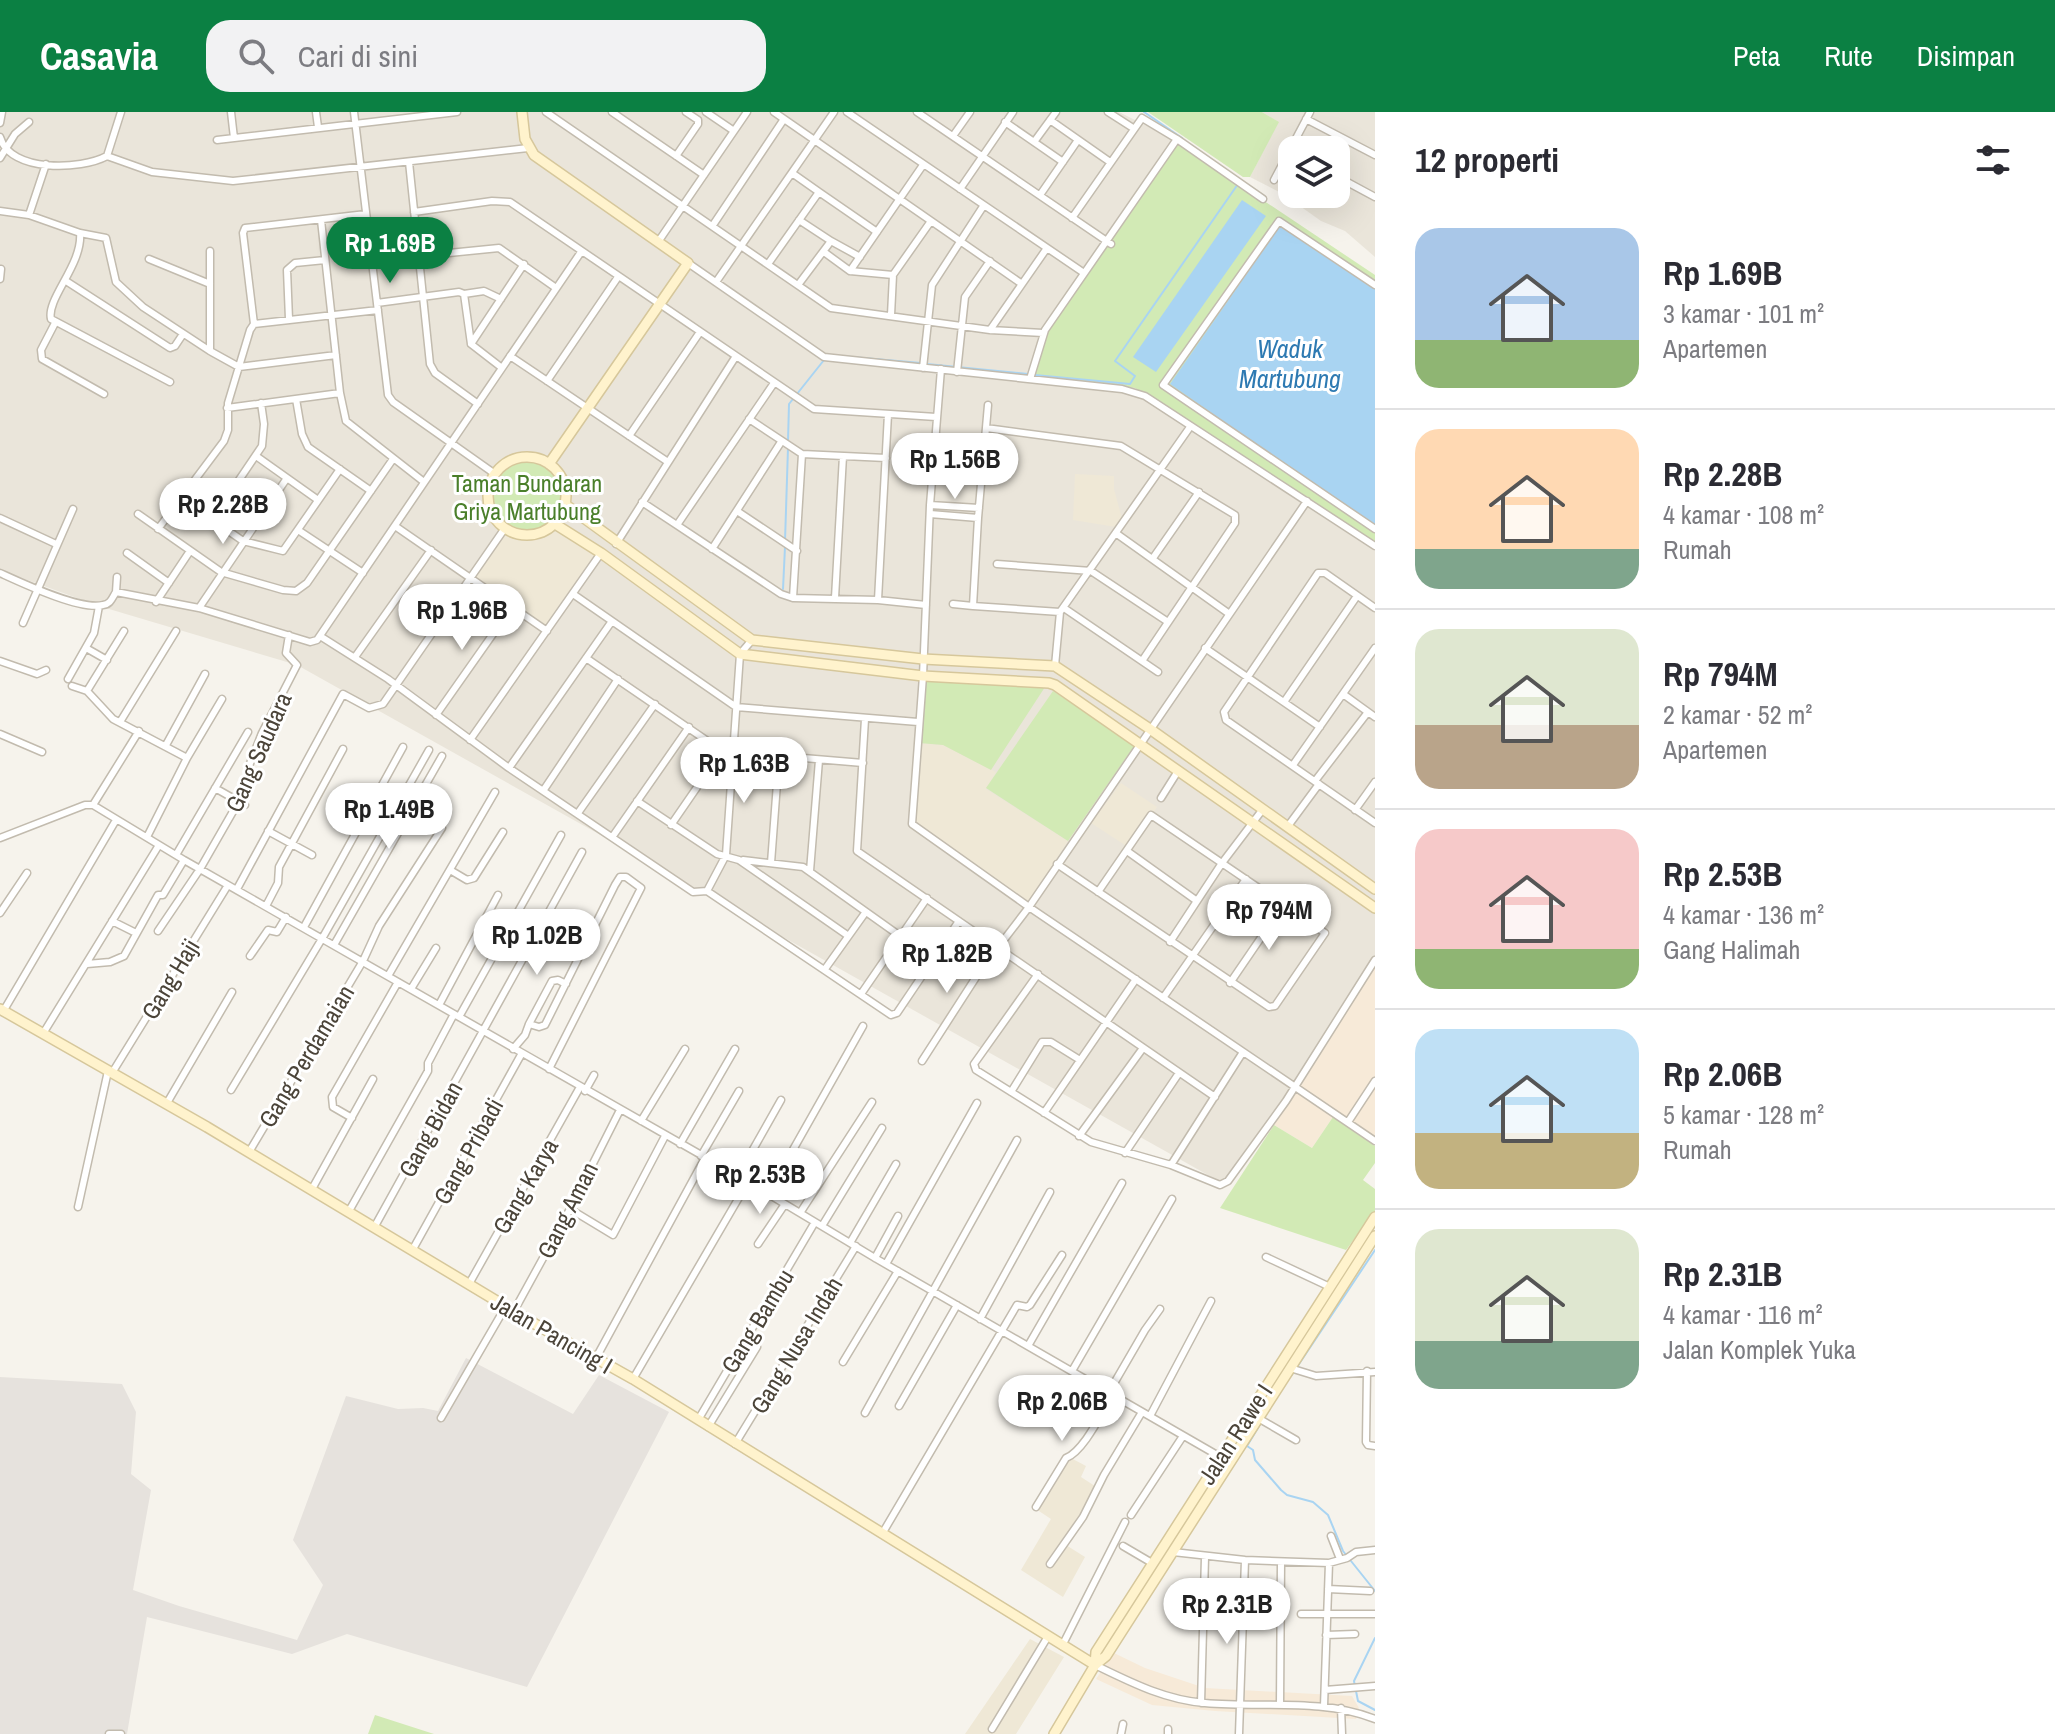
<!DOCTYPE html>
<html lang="id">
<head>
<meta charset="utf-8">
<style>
  :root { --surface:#fff; --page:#f2f2f3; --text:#2b2b33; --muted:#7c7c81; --line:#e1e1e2; --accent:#0b8043 }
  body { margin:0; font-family:"Archivo Narrow",sans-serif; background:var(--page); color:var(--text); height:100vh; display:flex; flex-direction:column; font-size:30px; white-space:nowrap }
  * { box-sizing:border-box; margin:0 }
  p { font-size:26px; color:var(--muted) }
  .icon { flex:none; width:44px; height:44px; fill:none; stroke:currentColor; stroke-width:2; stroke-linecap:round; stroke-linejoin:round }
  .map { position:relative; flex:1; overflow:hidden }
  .details { display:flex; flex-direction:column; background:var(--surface); width:680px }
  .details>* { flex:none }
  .fabs { position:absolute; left:1278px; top:24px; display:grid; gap:16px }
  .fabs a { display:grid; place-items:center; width:72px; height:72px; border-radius:16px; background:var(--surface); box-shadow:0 8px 32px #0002; font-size:40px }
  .price { position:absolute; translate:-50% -68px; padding:0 18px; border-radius:28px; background:#fff; color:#222; font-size:26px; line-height:52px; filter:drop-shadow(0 2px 4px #0008) }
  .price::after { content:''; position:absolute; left:50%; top:48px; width:24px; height:18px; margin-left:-12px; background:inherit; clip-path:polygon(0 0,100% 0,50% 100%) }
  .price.on { background:var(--accent); color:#fff }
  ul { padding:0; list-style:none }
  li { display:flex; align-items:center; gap:24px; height:200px; padding:0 40px }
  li+li { border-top:2px solid var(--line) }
  li span { display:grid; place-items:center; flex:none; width:224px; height:160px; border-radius:24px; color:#555 }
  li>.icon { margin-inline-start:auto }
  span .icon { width:96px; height:96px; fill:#fffc; stroke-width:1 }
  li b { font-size:34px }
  h2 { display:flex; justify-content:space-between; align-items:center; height:96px; padding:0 40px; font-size:34px }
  header { display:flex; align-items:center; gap:48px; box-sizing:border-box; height:112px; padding:0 40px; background:var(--accent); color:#fff }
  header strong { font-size:38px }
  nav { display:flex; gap:44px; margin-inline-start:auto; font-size:28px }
  .search { width:560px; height:72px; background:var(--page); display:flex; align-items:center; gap:20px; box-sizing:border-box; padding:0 28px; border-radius:24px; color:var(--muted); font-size:30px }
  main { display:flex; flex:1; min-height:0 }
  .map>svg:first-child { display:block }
  .residential { fill:#eae5da; fill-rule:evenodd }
  .commercial { fill:#f7ead8 }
  .industrial { fill:#e6e2dd }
  .education { fill:#efe8d6 }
  .green { fill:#d2eab5 }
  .water { fill:#a9d4f2 }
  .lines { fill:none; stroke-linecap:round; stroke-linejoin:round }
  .stream { stroke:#a9d4f2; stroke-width:2 }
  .street-casing { stroke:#c2bbae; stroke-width:9 }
  .secondary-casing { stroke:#d6c79b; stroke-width:12 }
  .street { stroke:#fff; stroke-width:6 }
  .secondary { stroke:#fff3cd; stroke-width:9 }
  .labels { text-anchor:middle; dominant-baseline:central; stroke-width:6; stroke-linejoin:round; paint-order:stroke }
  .park-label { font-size:24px; fill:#4a7f2a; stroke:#fff }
  .street-label { font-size:24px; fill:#4b4439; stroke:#fff }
  .water-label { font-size:26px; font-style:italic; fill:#2e7ab2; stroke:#fff }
</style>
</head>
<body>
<header>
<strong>Casavia</strong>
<div class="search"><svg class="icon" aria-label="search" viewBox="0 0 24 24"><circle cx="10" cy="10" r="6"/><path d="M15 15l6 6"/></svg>Cari di sini</div>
<nav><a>Peta</a><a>Rute</a><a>Disimpan</a></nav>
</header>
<main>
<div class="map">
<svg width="1375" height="1622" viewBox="0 0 1375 1622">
  <rect width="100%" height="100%" fill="#f6f3ec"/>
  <path class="residential" d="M0,0H1119L1173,27L1039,221L1029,269L1123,280L1141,286L1375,439V851L1224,1072L297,553L99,494L0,458Z
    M1262,0H1375V145L1345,119L1321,109L1283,82L1250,65L1278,10ZM1292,38H1336V82H1292Z"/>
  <path class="commercial" d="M1375,853V1027L1300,975Z
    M1296,979L1333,1005L1312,1036L1274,1013Z
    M1114,1541L1145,1556L1205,1576L1352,1584L1359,1596L1356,1607L1215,1599L1152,1593L1096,1567Z"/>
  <path class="industrial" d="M466,1246L573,1302L599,1263L669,1300L527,1575L347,1522L292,1542L147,1505L127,1622H0V1265L122,1272L136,1300L131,1362L151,1378L133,1478L179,1494L297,1528L323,1473L293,1428L346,1284L398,1297L423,1296L438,1299Z"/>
  <path class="education" d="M1075,362L1114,364V377L1122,407L1116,415L1073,408Z
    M555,412L600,441L546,516L470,466L505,416Z
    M919,631L943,633L996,660L986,677L1068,729L1028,791L914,712Z
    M1121,671L1157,695L1128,735L1091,711Z
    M1069,1345L1086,1354L1081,1365L1101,1378L1066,1433L1085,1445L1063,1485L1021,1458L1051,1407L1036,1397Z
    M1030,1527L1064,1545L1016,1622H965Z"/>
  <path class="green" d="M1148,0H1262L1279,10L1250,65H1243Z
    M1176,30L1375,163V177L1280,114L1171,272L1375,414V435L1135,276L1028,264L1040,222Z
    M488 384a39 39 0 1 1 78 0a39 39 0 1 1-78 0Z
    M925,566L1045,575L991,658L943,633L919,631Z
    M1053,579L1135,633L1068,729L986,676Z
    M1333,1005L1375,1034V1051L1363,1068L1375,1077V1099L1346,1138L1220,1096L1274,1013L1312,1036Z
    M375,1603L434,1622H368Z"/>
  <path class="water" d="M1242,88L1266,104L1156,260L1133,245Z
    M1280,114L1375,177V415L1170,272Z"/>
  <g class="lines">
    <path class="stream" d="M1144,0L1182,26
      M828,243L921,251
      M927,252L1028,262
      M1035,263L1130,272L1135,264L1115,249L1238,72
      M788,329L789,292L824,248
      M785,429L788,336
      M783,477L785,435
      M1291,1264L1375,1138
      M1270,1296L1247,1334L1253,1338L1255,1348L1281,1378L1287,1383L1313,1390L1328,1403L1343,1439L1375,1479
      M1375,1526L1354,1569L1358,1589L1375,1598"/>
    <defs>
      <path id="street" d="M231,0L234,26
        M316,0L318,15
        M354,0L388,283L393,290L495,362
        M546,0L831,196L990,218L1043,221
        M612,0L704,63
        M706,0L734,19
        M774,0L1022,172L990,218
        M847,0L1084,161
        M917,0L1111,132
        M1108,0L1133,16
        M1306,7L1375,43
        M1050,8L1110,50
        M1005,10L1063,50
        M0,11L2,0
        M953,24L970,0
        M0,25C10,61 81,58 107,44L121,0
        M217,28L457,0
        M1034,30L1056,0
        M107,44L152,60L233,69L528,36
        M676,44L698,12V8L686,0
        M0,46L15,22L29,10
        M409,50L430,252L435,261L478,292
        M1336,64L1375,85
        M1274,68L1310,0
        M960,77L1013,0
        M819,80L877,120
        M1040,83L1078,28
        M0,99L29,103L80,121L106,126L116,170L143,195L210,239L239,255L336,243
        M414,100L492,89L510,90L814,297L936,305
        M29,103L46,52
        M1072,106L1142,6L1177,27L1263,87
        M321,108L340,281L346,309L424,370
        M799,108L831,129
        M713,113L784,7
        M80,121C83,152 46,187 51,207L170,270
        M658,130L747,0
        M210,139V239
        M824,140L850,159
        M419,144L499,136L556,176
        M149,147L210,172
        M688,151L824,245L1122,277L1145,284L1375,434
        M768,152L819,80L792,61
        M893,163L850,159L923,53
        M0,167L1,157
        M66,169L170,236L175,234L183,222
        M716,170L834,0
        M1022,172L1047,136
        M798,173L831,129L860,145
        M1375,173L1279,109L1163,273L1375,417
        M464,182L484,179L501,187
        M377,191L459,180L464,182L471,232L502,256
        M891,203L893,163L931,109
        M289,207L287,158L295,151L325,148
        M55,211L41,238L42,247L104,282
        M254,212L378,198
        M471,232L524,152
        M510,244L668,350
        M923,256L932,173L984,93
        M941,257L930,393L923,564L912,712L1029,795L1375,1029
        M957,260L965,185L990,149
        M1030,267L1045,218L1177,27
        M547,269L618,165
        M296,287L302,322L308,335L371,379
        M988,293L978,406L973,494L1060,500
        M227,296L340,281
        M749,307L802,342L886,346
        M986,316L1121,334L1235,403V411L1142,549
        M629,324L700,220
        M256,344L318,388
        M181,386L243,429L283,439L340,357
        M642,390L781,482L793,486L878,488L926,493
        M930,393L979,396
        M737,399L797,439
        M138,402L221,460L283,478L296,479L307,471L393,347
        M930,402L978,406
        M0,406L56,432
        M212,408L262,334L264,312L261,291
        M677,413L774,271
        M395,414L547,519
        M158,417L224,329L228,318V291L250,218L254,212L243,121L245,116L366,102
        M298,418L363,461
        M1117,422L1228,501
        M616,432L736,244
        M712,437L781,330
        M127,441L169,471
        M1153,446L1199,380
        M997,452L1091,459L1168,510
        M0,461C22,471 81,499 103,493C111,492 112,486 116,480L199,496L310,530L317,528L581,140
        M116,480L117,465
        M573,482L736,595L918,610
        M793,486L802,342
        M835,486L843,344
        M878,488L888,302
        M156,490L190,439
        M953,492L973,494
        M199,496L287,366
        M1064,496L1158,560
        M1375,496L1325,461H1318L1224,600L1226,608L1375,711
        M23,511L73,397
        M320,524L388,567L509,656L693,780L707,779L891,903L897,901L959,809
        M86,536L107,548
        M1205,536L1320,615
        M355,545L431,438
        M586,546L722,639L863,651
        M0,549L37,562L46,558
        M1055,554L1060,500L1190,315
        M68,567L94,521L99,494
        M72,574L87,579L113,607L187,646
        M87,579L124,519
        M1343,582L1375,605
        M1284,590L1357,484
        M436,603L512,495
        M865,607L857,739L1215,985
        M120,610L176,519
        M0,622L42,640
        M470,628L601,441
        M166,633L205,562
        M1293,653L1375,536
        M509,656L612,509
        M1315,669L1368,600
        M215,676L245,693
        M543,679L618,567
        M1161,686L1178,659
        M637,689L717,742L739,748L847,823
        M93,693L139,619
        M1355,698L1375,670
        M578,701L655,592
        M671,713L722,639
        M1288,714L1319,672
        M268,719L312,743
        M613,724L689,615
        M147,725L187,646L222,587
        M0,726L85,693H93L184,748L738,1064L875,1146L1224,1347
        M1127,739L1197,789
        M176,743L248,620
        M743,748L803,755L900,824
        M771,751L779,645
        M1057,752L1269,895L1275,894L1325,821L1151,703L1098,780
        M450,758L467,768L474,766L503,720
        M810,759L819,648
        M237,777L343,582L369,596L383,592L505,416
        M707,779L726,743L740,542L752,528
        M266,794L278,771L279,755L343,637
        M0,801L27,761
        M112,809L136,821
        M304,815L403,635
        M158,819L200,757L239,689L247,672L249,654L262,621L297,553L286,541L289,523
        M1170,830L1222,751L1263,697
        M334,833L442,644
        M250,844L268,818L277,820L286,805
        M87,852L110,850L124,844L158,783H163L184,748
        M825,857L865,801
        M1038,862L974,952L976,958L1091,1030L1171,1053L1220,1073L1228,1069L1286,989L1375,848
        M388,864L495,680
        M1230,871L1284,792
        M411,877L436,836
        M861,882L927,786
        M1163,886L1246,767
        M439,893L498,783
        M4,898L116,708
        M459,905L561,723
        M529,912L552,869L558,868L566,872
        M44,920L159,733
        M513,937L525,923L529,912L539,915L545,913L615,773L620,765H626L641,776L549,957
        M922,949L980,859L1029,795L1307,389
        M112,961L228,773
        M231,978L323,825L429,638
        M585,979L594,963
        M1011,980L1042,930H1051L1080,948
        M167,991L232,880
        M1044,1001L1136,867
        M352,1006L333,995L332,985L398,870
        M641,1009L685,937
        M1348,1010L1375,969
        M1079,1024L1143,936
        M680,1032L735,937
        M249,1040L363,849L379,814L442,716
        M1125,1041L1179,961
        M701,1044L739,979
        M1171,1053L1243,940
        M738,1064L781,988
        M312,1077L373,967
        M768,1082L863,914
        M78,1095L108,959
        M570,1097L613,1123L665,1024
        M349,1099L428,959V951L454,902
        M800,1101L872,990
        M375,1114L582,740
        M822,1114L882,1016
        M850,1131L896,1052
        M758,1132L785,1092
        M413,1137L522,941
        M1266,1145L1330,1175
        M875,1146L898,1104
        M886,1152L977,991
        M469,1172L580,975
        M514,1199L570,1097L620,998
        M980,1207L1050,1080
        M1028,1234L1122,1071
        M596,1246L705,1046
        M843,1250L898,1159
        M1290,1256L1316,1264L1375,1260
        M1072,1259L1172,1087
        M1367,1259L1366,1330L1368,1333L1375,1334
        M633,1267L748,1070
        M1109,1280L1145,1218L1160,1197
        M899,1294L957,1193
        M865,1301L1017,1028
        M1150,1304L1211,1189
        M441,1306L506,1194
        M1258,1306L1296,1328
        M698,1308L815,1110
        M708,1315L757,1235
        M735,1332L856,1134
        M1036,1395L1066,1346C1084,1339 1102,1300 1113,1283
        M1131,1403L1183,1324
        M882,1422L1017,1193L1027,1195L1030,1193L1062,1143
        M1331,1424L1340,1447
        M1123,1434L1152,1451
        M1173,1440L1245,1448L1329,1451L1347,1446L1356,1440L1375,1438
        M1050,1452L1083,1405L1104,1363L1142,1300
        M1328,1477L1370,1479
        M1301,1502H1375
        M1326,1523L1355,1522
        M1062,1534L1125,1410
        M1095,1553C1130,1570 1165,1588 1205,1591C1262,1596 1321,1586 1375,1607
        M1325,1578L1375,1574
        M1201,1591L1205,1445
        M1280,1593L1281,1450
        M1324,1594L1329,1451
        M1341,1596L1342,1622
        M992,1617L1047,1526
        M109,1622H121
        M1121,1622L1123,1612
        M1168,1622V1617
        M1239,1622L1245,1448"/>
      <path id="secondary" d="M522,0L525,27L534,43L688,151L549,352
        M488 384a39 39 0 1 1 78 0a39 39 0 1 1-78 0Z
        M566,393L752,528L923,547L1055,554L1150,617L1375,777
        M555,412L601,441L740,542L923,564L1049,571L1055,573L1375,796
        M0,897L207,1015L535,1212L633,1267L1095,1553
        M1095,1553L1096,1540L1375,1105
        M1054,1622L1095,1553L1106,1544L1375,1124"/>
    </defs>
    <use href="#street" class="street-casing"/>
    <use href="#secondary" class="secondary-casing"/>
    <use href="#street" class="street"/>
    <use href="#secondary" class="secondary"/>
  </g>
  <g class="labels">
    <g class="park-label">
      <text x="527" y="371">Taman Bundaran<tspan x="527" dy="28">Griya Martubung</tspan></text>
    </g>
    <g class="street-label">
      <text transform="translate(258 640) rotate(-66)">Gang Saudara</text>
      <text transform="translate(170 867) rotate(-59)">Gang Haji</text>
      <text transform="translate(306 944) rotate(-59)">Gang Perdamaian</text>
      <text transform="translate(430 1017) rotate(-61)">Gang Bidan</text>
      <text transform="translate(468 1039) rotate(-61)">Gang Pribadi</text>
      <text transform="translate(525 1074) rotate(-60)">Gang Karya</text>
      <text transform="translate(567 1098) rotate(-63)">Gang Aman</text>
      <text transform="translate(757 1209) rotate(-59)">Gang Bambu</text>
      <text transform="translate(552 1221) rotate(30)">Jalan Pancing I</text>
      <text transform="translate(796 1233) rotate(-59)">Gang Nusa Indah</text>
      <text transform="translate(1235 1322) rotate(-57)">Jalan Rawe I</text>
    </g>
    <g class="water-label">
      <text x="1290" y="236">Waduk<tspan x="1290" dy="30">Martubung</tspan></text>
    </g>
  </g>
</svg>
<div class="fabs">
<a><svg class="icon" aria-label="layers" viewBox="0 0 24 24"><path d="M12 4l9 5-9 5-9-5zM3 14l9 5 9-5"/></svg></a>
</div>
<b class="price on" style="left:390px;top:173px">Rp 1.69B</b>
<b class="price" style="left:955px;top:389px">Rp 1.56B</b>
<b class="price" style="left:223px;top:434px">Rp 2.28B</b>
<b class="price" style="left:462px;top:540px">Rp 1.96B</b>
<b class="price" style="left:744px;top:693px">Rp 1.63B</b>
<b class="price" style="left:389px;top:739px">Rp 1.49B</b>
<b class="price" style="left:1269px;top:840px">Rp 794M</b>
<b class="price" style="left:537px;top:865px">Rp 1.02B</b>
<b class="price" style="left:947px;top:883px">Rp 1.82B</b>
<b class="price" style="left:760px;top:1104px">Rp 2.53B</b>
<b class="price" style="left:1062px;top:1331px">Rp 2.06B</b>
<b class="price" style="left:1227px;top:1534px">Rp 2.31B</b>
</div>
<section class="details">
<h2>12 properti<svg class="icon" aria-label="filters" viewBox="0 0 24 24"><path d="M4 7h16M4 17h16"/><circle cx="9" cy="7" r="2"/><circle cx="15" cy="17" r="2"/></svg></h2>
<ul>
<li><span style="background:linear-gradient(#a9c7e8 70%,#8fb573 0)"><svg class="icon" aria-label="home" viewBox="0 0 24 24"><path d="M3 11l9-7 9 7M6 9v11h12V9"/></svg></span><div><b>Rp 1.69B</b><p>3 kamar · 101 m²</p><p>Apartemen</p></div></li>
<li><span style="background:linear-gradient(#ffd9b3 75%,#7fa58c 0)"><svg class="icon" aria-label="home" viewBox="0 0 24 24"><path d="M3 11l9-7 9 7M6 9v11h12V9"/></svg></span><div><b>Rp 2.28B</b><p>4 kamar · 108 m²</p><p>Rumah</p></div></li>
<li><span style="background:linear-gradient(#dfe7d0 60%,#b9a48a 0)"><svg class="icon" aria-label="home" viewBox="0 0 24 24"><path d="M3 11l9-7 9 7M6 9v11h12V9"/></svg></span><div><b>Rp 794M</b><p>2 kamar · 52 m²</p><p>Apartemen</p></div></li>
<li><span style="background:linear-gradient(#f6c9c9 75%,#8fb573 0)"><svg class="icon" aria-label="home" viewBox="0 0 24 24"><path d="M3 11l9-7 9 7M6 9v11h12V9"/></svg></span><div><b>Rp 2.53B</b><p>4 kamar · 136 m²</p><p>Gang Halimah</p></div></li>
<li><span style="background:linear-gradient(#bfe0f5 65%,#c2b280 0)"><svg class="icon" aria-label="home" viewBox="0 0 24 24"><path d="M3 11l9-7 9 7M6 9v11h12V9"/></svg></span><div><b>Rp 2.06B</b><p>5 kamar · 128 m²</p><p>Rumah</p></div></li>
<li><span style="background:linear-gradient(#dfe7d0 70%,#7fa58c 0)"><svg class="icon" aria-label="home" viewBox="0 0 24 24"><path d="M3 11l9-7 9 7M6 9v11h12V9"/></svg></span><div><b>Rp 2.31B</b><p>4 kamar · 116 m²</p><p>Jalan Komplek Yuka</p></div></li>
</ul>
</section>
</main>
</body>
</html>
